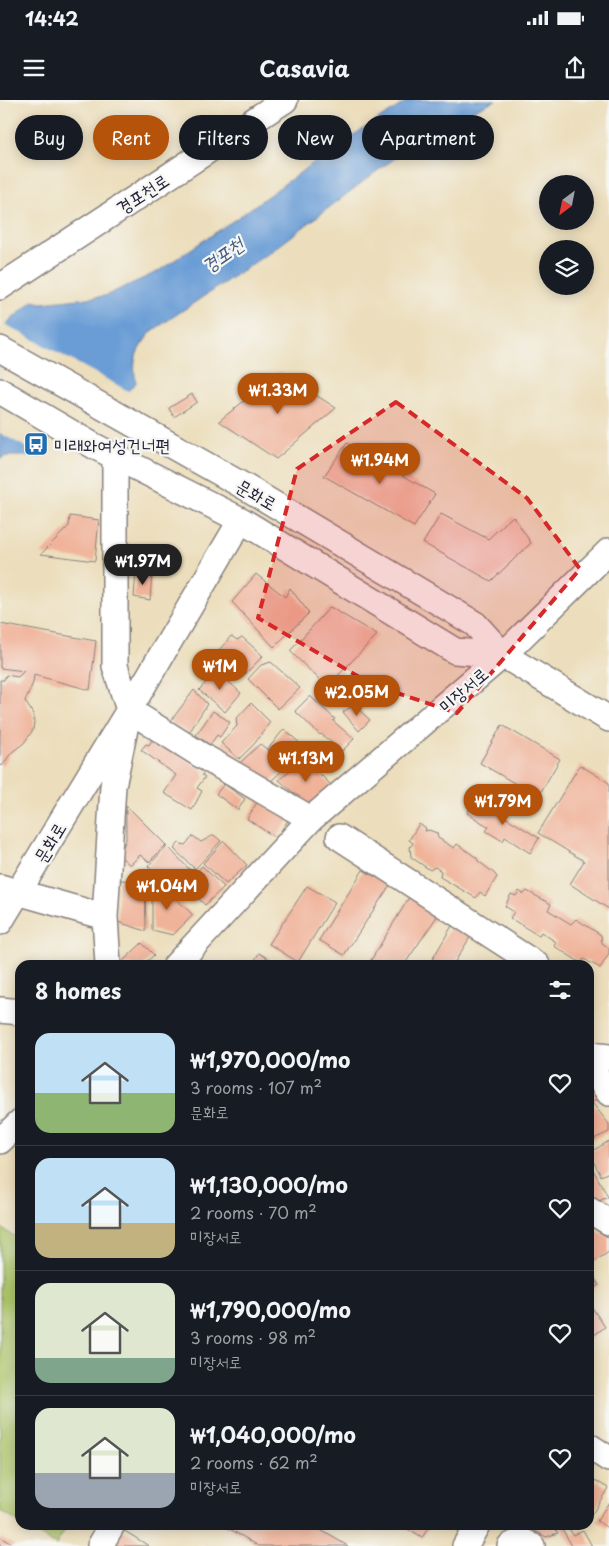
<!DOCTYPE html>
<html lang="en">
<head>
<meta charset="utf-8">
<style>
  :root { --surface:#171b24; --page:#20242c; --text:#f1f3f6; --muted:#9ea1a6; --line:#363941; --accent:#b45309 }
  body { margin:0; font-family:"Playpen Sans","Poor Story",sans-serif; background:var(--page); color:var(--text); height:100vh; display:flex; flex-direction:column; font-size:19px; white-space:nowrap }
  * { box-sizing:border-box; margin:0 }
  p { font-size:16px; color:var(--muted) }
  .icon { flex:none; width:28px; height:28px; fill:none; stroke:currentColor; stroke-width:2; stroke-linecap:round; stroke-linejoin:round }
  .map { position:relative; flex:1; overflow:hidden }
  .side { position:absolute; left:15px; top:860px; width:579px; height:570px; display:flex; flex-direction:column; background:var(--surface); border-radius:15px; box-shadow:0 2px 12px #0003 }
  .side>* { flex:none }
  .banner { position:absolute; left:15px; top:15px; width:580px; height:45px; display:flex; gap:10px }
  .needle { width:32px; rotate:212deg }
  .controls { position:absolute; left:539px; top:75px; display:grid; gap:10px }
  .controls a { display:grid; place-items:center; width:55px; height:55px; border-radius:50%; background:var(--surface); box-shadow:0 2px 12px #0003; font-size:25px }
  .price { position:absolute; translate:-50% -42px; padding:0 11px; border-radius:18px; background:var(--accent); color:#fff; font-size:16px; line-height:32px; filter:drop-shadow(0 1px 2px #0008) }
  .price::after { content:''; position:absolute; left:50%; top:30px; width:15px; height:11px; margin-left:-8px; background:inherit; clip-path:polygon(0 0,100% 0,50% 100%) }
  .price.on { background:#222; color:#fff }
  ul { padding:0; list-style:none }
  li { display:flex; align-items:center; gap:15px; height:125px; padding:0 20px }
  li+li { border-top:1px solid var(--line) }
  li span { display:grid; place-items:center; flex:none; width:140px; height:100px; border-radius:15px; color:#555 }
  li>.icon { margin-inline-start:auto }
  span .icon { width:60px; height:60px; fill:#fffc; stroke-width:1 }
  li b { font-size:21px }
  h2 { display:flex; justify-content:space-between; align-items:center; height:60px; padding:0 20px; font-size:21px }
  .chip { padding:0 18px; border-radius:22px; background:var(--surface); box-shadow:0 2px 12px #0003; font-size:18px; line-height:45px }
  .chip.on { background:var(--accent); color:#fff }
  .status { display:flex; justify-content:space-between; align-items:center; height:35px; padding:0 25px; background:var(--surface); direction:ltr }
  .status svg { height:14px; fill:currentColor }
  header { display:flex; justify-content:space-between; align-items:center; height:65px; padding:0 20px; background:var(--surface); font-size:22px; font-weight:700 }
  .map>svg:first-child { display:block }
  .green { fill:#abc368; stroke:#667252 }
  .water { fill:#6a9dd6; stroke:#466088 }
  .pier { fill:#ecdebc }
  .building { fill:#f0b299 }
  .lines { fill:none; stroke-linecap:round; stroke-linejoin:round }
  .minor-casing { stroke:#87807c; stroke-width:28 }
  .minor { stroke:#fff; stroke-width:25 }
  .marked { fill:#d62828; fill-opacity:0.2; stroke:#d62828; stroke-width:4; stroke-dasharray:10 6; stroke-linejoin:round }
  .labels { text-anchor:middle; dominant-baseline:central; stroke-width:4.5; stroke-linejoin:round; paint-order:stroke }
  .street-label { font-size:18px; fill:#22223b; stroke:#f6f6f2 }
  .poi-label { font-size:18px; fill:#22223b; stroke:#f6f6f2; text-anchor:start }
  .water-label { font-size:19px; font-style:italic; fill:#425981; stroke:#f6f6f2 }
</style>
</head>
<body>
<div class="status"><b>14:42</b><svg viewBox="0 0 49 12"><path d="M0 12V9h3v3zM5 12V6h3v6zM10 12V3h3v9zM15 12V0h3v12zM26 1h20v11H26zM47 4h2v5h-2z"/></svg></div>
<header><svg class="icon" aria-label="menu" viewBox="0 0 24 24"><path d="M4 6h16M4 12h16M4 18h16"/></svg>Casavia<svg class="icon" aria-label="share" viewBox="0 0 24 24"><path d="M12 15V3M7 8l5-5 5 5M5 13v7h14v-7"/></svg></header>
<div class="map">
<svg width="609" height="1446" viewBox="0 0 609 1446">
  <rect width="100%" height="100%" fill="#f6f6f2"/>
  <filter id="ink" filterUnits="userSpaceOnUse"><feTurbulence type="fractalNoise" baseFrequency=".02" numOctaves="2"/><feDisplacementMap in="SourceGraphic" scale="10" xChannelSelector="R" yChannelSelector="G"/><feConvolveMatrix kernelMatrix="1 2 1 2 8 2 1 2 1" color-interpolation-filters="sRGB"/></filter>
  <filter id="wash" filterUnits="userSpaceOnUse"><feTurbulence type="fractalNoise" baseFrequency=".0096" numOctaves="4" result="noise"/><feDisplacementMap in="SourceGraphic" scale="20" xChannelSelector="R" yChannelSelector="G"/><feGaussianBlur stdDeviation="1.12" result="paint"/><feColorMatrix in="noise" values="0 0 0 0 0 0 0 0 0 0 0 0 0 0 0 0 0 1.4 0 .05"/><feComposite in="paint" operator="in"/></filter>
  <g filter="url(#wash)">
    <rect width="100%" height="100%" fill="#ecdebc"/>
    <path class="green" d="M0,1127L20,1140V1423L0,1411Z
      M23,1425H68L56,1445Z"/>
    <path class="water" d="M409,0H496L445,23L381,68L276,148L152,231C136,251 132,258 136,283L56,362L45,356H6L0,359V229L33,201L42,203L105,196L157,172L240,116L341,43Z"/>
    <path class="pier" d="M3,223L130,292L57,364L0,333V225Z"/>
    <g id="blocks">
      <path class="building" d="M280,272L336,308L276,359L219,321Z
        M192,294L197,302L174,317L169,308Z
        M347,343L435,394L414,427L324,376Z
        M441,414L488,439L513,416L531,443L491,481L423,443Z
        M70,416L99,420L95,461L41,454L69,426Z
        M136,472L152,473L150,500L134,497Z
        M256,474L285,497L290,488L309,513L274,547L232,502Z
        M330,507L377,535L327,587L290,551Z
        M0,524L96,541L90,590L34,575L33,583L25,601L33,614L34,622L33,630L24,643L11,653L3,665L0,666V580H4L6,575L18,577L24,571L0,568Z
        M231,536L237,540L242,537L263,556L244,575L219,550Z
        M271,562L300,588L278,609L248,579L261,565Z
        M217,571L241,593L225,612L199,590Z
        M194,590L207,604L189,633L170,622Z
        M310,596L335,619L333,621L354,639L342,651L321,634L320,635L295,611Z
        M251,603L270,622L255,643L239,659L221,643L237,626L236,619Z
        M354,605L370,620L359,631L343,612Z
        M213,611L230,622L220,637L217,635L210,645L196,635Z
        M502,625L560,659L538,697L480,663Z
        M284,629L302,645L289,664L269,683L240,663L260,644L272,653L268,649Z
        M155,635L186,660L204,672L202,675L205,677L197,688L202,691L192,710L164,693L176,675L141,650L146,644L149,645Z
        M304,658L333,687L310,707L279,680Z
        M580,665L609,683V809L570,784L584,761L538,733Z
        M224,684L245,699L238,710L216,694Z
        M259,699L289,719L276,738L247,719Z
        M476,699L539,738L530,753L505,737L503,741L486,731L489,727L467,713Z
        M126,705L166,745L149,762L140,755L130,765L119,755L126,740Z
        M419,724L426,728L425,731L429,730L437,733L438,738L454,748L457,744L477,758L478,761L494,773L497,777L485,796L480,792L476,798L440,777L441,771L435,767L430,770L411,757L410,747L413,743L409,740Z
        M214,735L221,741L195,769L174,749L179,743L185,745L193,736L201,742Z
        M224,741L247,765L226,784L203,763Z
        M167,746L191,771L172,789L148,766Z
        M202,766L224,787L205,805L184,785Z
        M363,770L390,785L344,855L319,840Z
        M152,776L193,815L173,835L152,830Z
        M118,780L145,781L146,831L118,822Z
        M307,786L335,802L298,862L269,844Z
        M519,791L524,794L527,791L551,804L548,810L571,824L576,819L601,835L602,843L609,848V854L600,868L584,859L581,863L554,846L556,842L541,832L539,836L510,818L514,812L505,806L511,794L516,796Z
        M410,796L440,812L404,865H368Z
        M453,824L472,834L453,865H429Z
        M142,843L154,855L143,865H123L121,863Z
        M259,853L279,865H252Z
        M589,975L603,996L589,1004Z
        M593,1004L609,1024V1032L589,1041V1006Z
        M609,1041V1072L601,1076L589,1053Z
        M589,1062L608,1097L589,1105Z
        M591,1127L609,1138V1152L590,1164L589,1129Z
        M589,1169L599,1185L589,1192Z
        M589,1203L605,1227L589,1239Z
        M595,1380L608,1388L589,1419V1384L592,1386Z
        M609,1402V1429L597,1421Z
        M223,1425H312L348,1446H259Z
        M401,1425H430L422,1438Z
        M525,1425H553L558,1433L546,1437Z
        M560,1425H567L573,1435L583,1430L592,1446H572Z
        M123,1430L149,1446H114Z
        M0,1437L15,1446H0Z"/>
    </g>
  </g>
  <g filter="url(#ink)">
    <use href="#blocks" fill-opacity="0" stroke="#87807c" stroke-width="1"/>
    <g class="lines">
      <defs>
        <path id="minor" d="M0,187L285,0
          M0,249L247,388L475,524L503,555L609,619
          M0,291L94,346L241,420L455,551L503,555
          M129,610L199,654L311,719
          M339,737L537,865
          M0,787L105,817
          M0,822L129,610L241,420
          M108,865L105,817L113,686L129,610L115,566V357
          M176,865L311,719L503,555L609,451
          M0,910L20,912
          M589,955L609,957
          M589,965L609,993
          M0,1041L20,1022
          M589,1110L609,1122
          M589,1346L609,1359
          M100,1446L112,1425
          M465,1446L477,1425
          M510,1446L522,1440L532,1446"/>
      </defs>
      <use href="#minor" class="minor-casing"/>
      <use href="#minor" class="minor"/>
    </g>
  </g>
  <path class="marked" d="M396,302L527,398L580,469L457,613L373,585L258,518L297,369Z"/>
  <defs>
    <symbol id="bus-square" viewBox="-11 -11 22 22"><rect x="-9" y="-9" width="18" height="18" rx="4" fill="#1f6fb2" stroke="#f6f6f2"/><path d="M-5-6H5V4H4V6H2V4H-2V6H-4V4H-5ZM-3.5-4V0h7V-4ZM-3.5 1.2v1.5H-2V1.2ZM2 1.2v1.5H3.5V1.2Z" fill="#fff"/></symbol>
  </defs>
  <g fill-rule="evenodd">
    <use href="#bus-square" x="22" y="330" width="28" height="28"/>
  </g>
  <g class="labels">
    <g class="street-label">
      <text transform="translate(142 93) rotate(-33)">경포천로</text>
      <text transform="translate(257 394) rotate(30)">문화로</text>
      <text transform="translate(463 589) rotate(-41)">미장서로</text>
      <text transform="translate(49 742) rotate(-59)">문화로</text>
    </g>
    <g class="poi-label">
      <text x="54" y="344">미래와여성건너편</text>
    </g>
    <g class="water-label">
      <text transform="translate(222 154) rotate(-35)">경포천</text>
    </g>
  </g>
</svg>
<div class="controls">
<a><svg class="needle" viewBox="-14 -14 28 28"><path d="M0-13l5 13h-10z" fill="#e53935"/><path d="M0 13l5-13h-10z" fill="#9ea1a6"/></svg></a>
<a><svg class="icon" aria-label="layers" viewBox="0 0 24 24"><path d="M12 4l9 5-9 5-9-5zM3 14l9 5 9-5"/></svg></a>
</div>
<b class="price" style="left:278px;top:315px">₩1.33M</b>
<b class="price" style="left:380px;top:385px">₩1.94M</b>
<b class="price on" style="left:143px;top:486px">₩1.97M</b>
<b class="price" style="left:220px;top:591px">₩1M</b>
<b class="price" style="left:357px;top:617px">₩2.05M</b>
<b class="price" style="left:306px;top:683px">₩1.13M</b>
<b class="price" style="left:503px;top:726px">₩1.79M</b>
<b class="price" style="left:167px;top:811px">₩1.04M</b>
<div class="banner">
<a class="chip">Buy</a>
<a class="chip on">Rent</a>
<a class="chip">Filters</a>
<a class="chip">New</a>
<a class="chip">Apartment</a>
</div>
<section class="side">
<h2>8 homes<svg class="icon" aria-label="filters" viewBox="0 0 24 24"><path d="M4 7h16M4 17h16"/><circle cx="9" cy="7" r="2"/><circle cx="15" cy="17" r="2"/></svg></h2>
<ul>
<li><span style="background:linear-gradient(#bfe0f5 60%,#8fb573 0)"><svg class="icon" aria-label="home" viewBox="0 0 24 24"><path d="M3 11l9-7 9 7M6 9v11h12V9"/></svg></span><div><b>₩1,970,000/mo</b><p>3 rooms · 107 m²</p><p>문화로</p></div><svg class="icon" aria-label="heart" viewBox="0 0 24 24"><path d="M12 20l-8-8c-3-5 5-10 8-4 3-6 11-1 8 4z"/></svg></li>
<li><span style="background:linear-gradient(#bfe0f5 65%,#c2b280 0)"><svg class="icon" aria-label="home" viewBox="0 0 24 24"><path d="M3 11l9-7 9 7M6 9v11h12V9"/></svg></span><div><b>₩1,130,000/mo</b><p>2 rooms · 70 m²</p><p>미장서로</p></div><svg class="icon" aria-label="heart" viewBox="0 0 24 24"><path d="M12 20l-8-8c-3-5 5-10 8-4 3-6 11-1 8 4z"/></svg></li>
<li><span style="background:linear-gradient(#dfe7d0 75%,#7fa58c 0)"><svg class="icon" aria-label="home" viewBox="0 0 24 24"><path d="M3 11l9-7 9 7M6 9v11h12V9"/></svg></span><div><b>₩1,790,000/mo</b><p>3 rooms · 98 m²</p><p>미장서로</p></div><svg class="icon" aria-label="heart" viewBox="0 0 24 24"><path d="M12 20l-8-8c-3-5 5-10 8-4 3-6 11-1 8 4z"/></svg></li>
<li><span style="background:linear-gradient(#dfe7d0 65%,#9aa5b1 0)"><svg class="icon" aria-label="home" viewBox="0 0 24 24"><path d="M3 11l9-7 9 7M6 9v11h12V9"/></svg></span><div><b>₩1,040,000/mo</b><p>2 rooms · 62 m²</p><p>미장서로</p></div><svg class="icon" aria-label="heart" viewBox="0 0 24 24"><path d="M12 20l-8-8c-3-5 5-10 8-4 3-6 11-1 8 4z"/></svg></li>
</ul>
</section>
</div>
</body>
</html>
